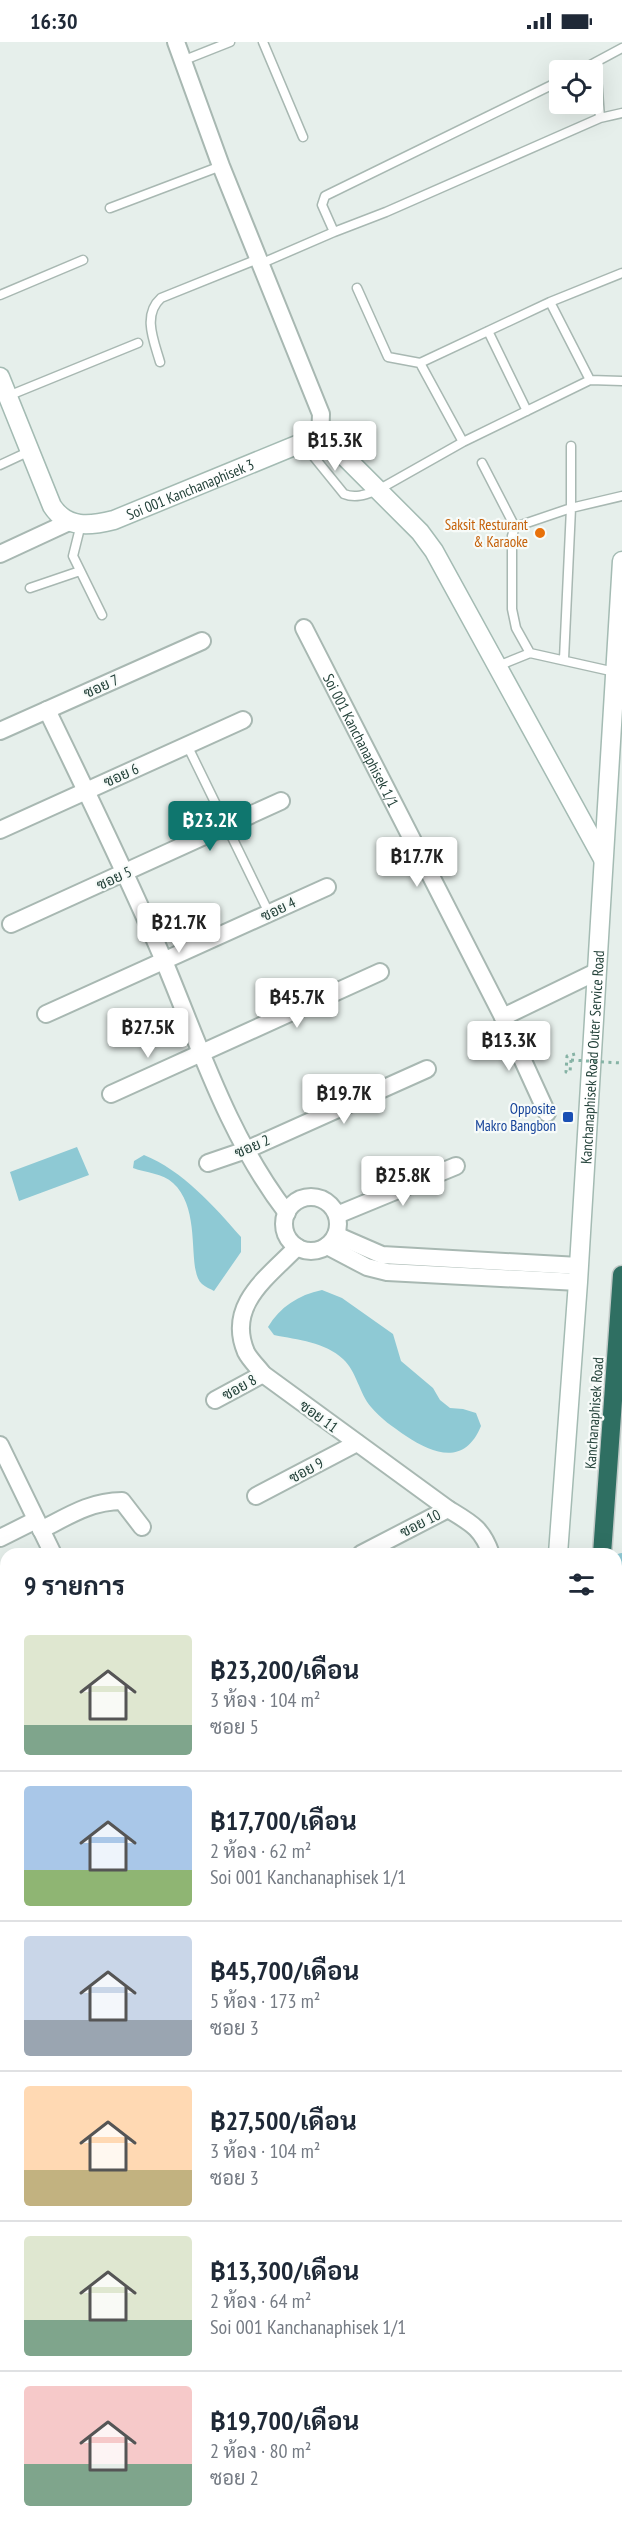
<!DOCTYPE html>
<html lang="th">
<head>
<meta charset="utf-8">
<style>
  :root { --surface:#fff; --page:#f2f2f3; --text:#1f2937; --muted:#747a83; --line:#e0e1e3; --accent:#0f766e }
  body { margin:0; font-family:"PT Sans Narrow",Sarabun,sans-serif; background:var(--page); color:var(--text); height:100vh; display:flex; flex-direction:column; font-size:22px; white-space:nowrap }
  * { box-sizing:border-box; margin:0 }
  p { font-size:20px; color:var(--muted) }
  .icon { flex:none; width:33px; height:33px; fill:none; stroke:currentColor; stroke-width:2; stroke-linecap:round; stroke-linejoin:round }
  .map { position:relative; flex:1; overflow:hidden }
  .drawer { position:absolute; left:0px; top:1506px; width:622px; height:984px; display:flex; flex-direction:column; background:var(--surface); border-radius:18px 18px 0 0; box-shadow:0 6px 24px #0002 }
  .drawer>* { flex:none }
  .buttons { position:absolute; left:549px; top:18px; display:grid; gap:12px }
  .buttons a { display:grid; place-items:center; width:54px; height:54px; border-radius:6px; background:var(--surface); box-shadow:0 6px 24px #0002; font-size:30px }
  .price { position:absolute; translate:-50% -51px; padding:0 14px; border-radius:6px; background:#fff; color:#222; font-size:20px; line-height:39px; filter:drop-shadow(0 2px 3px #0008) }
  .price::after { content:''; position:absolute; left:50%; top:36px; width:18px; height:14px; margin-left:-9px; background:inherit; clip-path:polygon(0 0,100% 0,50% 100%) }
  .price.active { background:var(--accent); color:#fff }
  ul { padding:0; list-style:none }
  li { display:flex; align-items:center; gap:18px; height:150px; padding:0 24px }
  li+li { border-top:2px solid var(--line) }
  li span { display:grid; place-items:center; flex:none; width:168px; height:120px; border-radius:6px; color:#555 }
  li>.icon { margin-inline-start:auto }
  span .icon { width:72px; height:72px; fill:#fffc; stroke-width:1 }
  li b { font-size:26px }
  h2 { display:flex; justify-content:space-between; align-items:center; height:72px; padding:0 24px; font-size:26px }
  .status { display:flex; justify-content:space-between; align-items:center; height:42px; padding:0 30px; background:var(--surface); direction:ltr }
  .status svg { height:16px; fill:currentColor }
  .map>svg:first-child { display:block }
  .water { fill:#8ec9d4 }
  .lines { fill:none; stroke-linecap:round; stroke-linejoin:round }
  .canal { stroke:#8ec9d4; stroke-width:18 }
  .lane-casing { stroke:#a8b8b2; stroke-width:11 }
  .street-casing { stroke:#a8b8b2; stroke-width:20 }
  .secondary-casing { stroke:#a4bbb3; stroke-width:21 }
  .highway-casing { stroke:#c2cac8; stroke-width:21 }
  .path { stroke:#86b3a5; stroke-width:3; stroke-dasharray:3 4.5; stroke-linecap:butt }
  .lane { stroke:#fff; stroke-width:8 }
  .street { stroke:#fff; stroke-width:16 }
  .secondary { stroke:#fff; stroke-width:18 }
  .highway { stroke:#2f6f62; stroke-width:18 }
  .path-bridge { stroke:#86b3a5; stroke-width:3; stroke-dasharray:3 4.5; stroke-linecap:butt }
  .food-dot { fill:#e8710a; stroke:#f7fbf9; stroke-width:2 }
  .transit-dot { fill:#1a4fb4; stroke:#f7fbf9; stroke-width:2 }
  .labels { text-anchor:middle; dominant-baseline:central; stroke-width:4.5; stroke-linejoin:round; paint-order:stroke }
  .street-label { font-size:15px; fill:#24423a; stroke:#f7fbf9 }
  .food-label { font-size:15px; fill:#c56008; stroke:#f7fbf9; text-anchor:end }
  .transit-label { font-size:15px; fill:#164399; stroke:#f7fbf9; text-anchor:end }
</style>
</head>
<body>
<div class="status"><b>16:30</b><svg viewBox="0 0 49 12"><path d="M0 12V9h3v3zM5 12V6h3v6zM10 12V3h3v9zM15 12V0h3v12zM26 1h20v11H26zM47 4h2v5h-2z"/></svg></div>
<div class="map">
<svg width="622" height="2490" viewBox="0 0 622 2490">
  <rect width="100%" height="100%" fill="#e6efeb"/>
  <path class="water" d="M77,1105L89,1133L19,1159L10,1130Z
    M144,1113C183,1129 214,1164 241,1195V1210L214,1249C211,1247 205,1245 202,1242C186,1228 203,1168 173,1141C163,1131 146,1131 133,1126L134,1119Z
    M322,1248L342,1256L393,1292L401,1319L433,1346L440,1358L450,1366L463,1367L476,1371L481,1384C465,1423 435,1413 406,1394C393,1385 381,1377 371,1365C359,1351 357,1330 343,1317C325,1300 298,1298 274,1293L268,1285C280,1265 298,1253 322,1248Z"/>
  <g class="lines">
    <path class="canal" d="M616,1523L622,1520
      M0,1876L6,1873"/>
    <defs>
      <path id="lane" d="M263,0L303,95
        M182,19L230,0
        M596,21L600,76
        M581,28L622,6
        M560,39L325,154L322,163L334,190L386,170L600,76L622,71
        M110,166L221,124
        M260,222L334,190
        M357,246L388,315L420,321
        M0,253L83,218
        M488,289L527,369
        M160,320C154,299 142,273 161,256L258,217
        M590,338L622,339
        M8,354L138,301
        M463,400L420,321L550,260L622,231
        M314,415L344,452C356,457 367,452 378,448L463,400L590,338L550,260
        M482,421L515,485L512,494V567L516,586L530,611L615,630
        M0,423L30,409
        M81,482L73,514L102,573
        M515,485L571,466L622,454
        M30,546L80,529
        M564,617L571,466V404
        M498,624L530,611
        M187,703L269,871"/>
      <g id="street">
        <path d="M176,0L221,124L321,372L320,398"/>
        <path d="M0,512L69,480"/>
        <path id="s1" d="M304,586L503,975L596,930"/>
        <path d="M47,668C87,751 128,834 164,919C200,1005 229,1096 287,1171"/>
        <path d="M0,689L202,599"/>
        <path d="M0,788L243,678"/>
        <path d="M11,882L281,759"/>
        <path d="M46,972L327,845"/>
        <path d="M503,975L547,1071"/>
        <path d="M111,1052L380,930"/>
        <path d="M208,1121L246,1108L427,1027"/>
        <circle cx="311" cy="1182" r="27"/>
        <path d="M337,1173L456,1124"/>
        <path d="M336,1193L382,1213L579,1224"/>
        <path d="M327,1204L367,1225L387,1230L578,1240"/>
        <path d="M297,1205C268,1235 226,1263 246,1310C250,1318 258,1325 263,1332L448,1467C471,1481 482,1486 491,1512"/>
        <path d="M215,1358L263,1332"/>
        <path d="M0,1403L53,1512"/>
        <path d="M256,1454L357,1401"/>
        <path d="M41,1488C68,1474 91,1459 122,1459L142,1485"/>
        <path d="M0,1496L36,1478"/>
        <path d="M361,1512L448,1467"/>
        <path d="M0,1615L6,1619"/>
        <path d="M0,1906L6,1903"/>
        <path d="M0,1985L6,1998"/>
        <path d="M0,2272L6,2286"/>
        <path d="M0,2473L6,2481"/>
        <path d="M94,2484L97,2490"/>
        <path d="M221,2484L231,2487L238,2484"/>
        <path d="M439,2490L440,2484"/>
      </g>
      <g id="secondary">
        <path id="s2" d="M0,335L52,464C67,487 90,484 114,478L304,400L320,398L336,406L420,490L434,509L603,817"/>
        <path id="s3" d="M558,1512L578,1240L622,519"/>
        <path d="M487,2490L488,2484"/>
      </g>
      <path id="highway" d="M602,1512L622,1233
        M616,2120L622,2039
        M534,2490L535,2484
        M591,2490L592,2484"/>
    </defs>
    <use href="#lane" class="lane-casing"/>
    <use href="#street" class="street-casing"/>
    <use href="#secondary" class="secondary-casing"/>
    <use href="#highway" class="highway-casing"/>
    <path class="path" d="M571,1018L570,1030H566L567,1014L575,1012
      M616,2150H622"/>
    <use href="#lane" class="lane"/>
    <use href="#street" class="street"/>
    <use href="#secondary" class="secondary"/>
    <use href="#highway" class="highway"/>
    <path class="path-bridge" d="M571,1018L622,1021"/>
  </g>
  <circle class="food-dot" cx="540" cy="491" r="6"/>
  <rect class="transit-dot" x="562" y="1069" width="12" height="12" rx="3"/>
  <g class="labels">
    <g class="street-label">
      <text stroke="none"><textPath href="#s2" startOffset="290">Soi 001 Kanchanaphisek 3</textPath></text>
      <text transform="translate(101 644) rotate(-24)">ซอย 7</text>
      <text stroke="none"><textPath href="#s1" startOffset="126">Soi 001 Kanchanaphisek 1/1</textPath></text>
      <text transform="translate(121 733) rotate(-24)">ซอย 6</text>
      <text transform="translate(114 836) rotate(-24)">ซอย 5</text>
      <text transform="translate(278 867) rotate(-25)">ซอย 4</text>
      <text stroke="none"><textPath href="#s3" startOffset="498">Kanchanaphisek Road Outer Service Road</textPath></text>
      <text transform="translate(252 1104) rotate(-23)">ซอย 2</text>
      <text transform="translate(239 1345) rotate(-29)">ซอย 8</text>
      <text transform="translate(594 1371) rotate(-86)">Kanchanaphisek Road</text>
      <text transform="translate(319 1374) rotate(36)">ซอย 11</text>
      <text transform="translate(306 1428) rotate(-28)">ซอย 9</text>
      <text transform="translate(420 1481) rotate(-27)">ซอย 10</text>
    </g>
    <g class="food-label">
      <text x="528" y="482">Saksit Resturant<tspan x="528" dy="17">&amp; Karaoke</tspan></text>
    </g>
    <g class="transit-label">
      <text x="556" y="1066">Opposite<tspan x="556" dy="17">Makro Bangbon</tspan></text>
    </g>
  </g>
</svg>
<div class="buttons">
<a><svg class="icon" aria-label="locate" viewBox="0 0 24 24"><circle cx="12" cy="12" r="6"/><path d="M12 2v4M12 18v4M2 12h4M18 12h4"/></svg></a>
</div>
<b class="price" style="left:335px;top:430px">฿15.3K</b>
<b class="price active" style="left:210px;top:810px">฿23.2K</b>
<b class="price" style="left:417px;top:846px">฿17.7K</b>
<b class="price" style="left:179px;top:912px">฿21.7K</b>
<b class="price" style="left:297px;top:987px">฿45.7K</b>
<b class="price" style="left:148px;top:1017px">฿27.5K</b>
<b class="price" style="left:509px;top:1030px">฿13.3K</b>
<b class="price" style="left:344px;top:1083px">฿19.7K</b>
<b class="price" style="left:403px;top:1165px">฿25.8K</b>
<section class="drawer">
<h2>9 รายการ<svg class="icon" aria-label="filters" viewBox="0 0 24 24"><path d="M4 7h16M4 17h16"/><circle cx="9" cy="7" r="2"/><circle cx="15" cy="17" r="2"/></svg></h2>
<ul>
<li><span style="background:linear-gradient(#dfe7d0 75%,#7fa58c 0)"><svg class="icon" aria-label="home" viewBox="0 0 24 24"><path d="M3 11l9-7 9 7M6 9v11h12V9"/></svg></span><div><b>฿23,200/เดือน</b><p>3 ห้อง · 104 m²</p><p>ซอย 5</p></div></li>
<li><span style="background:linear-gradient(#a9c7e8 70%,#8fb573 0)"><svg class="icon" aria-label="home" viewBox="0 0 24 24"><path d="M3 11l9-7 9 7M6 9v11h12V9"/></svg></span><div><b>฿17,700/เดือน</b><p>2 ห้อง · 62 m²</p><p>Soi 001 Kanchanaphisek 1/1</p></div></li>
<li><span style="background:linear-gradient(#c9d6e8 70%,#9aa5b1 0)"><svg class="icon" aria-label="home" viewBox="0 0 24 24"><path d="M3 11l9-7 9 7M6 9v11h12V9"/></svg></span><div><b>฿45,700/เดือน</b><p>5 ห้อง · 173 m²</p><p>ซอย 3</p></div></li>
<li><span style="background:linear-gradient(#ffd9b3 70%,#c2b280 0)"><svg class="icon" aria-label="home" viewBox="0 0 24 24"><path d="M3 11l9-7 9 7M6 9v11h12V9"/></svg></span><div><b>฿27,500/เดือน</b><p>3 ห้อง · 104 m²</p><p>ซอย 3</p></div></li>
<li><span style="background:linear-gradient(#dfe7d0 70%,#7fa58c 0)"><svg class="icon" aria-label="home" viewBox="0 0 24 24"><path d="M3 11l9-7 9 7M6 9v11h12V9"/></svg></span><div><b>฿13,300/เดือน</b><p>2 ห้อง · 64 m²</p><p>Soi 001 Kanchanaphisek 1/1</p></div></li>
<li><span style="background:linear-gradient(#f6c9c9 65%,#7fa58c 0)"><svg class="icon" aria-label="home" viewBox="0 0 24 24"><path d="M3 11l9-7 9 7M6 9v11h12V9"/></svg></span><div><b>฿19,700/เดือน</b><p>2 ห้อง · 80 m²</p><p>ซอย 2</p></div></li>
</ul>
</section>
</div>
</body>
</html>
